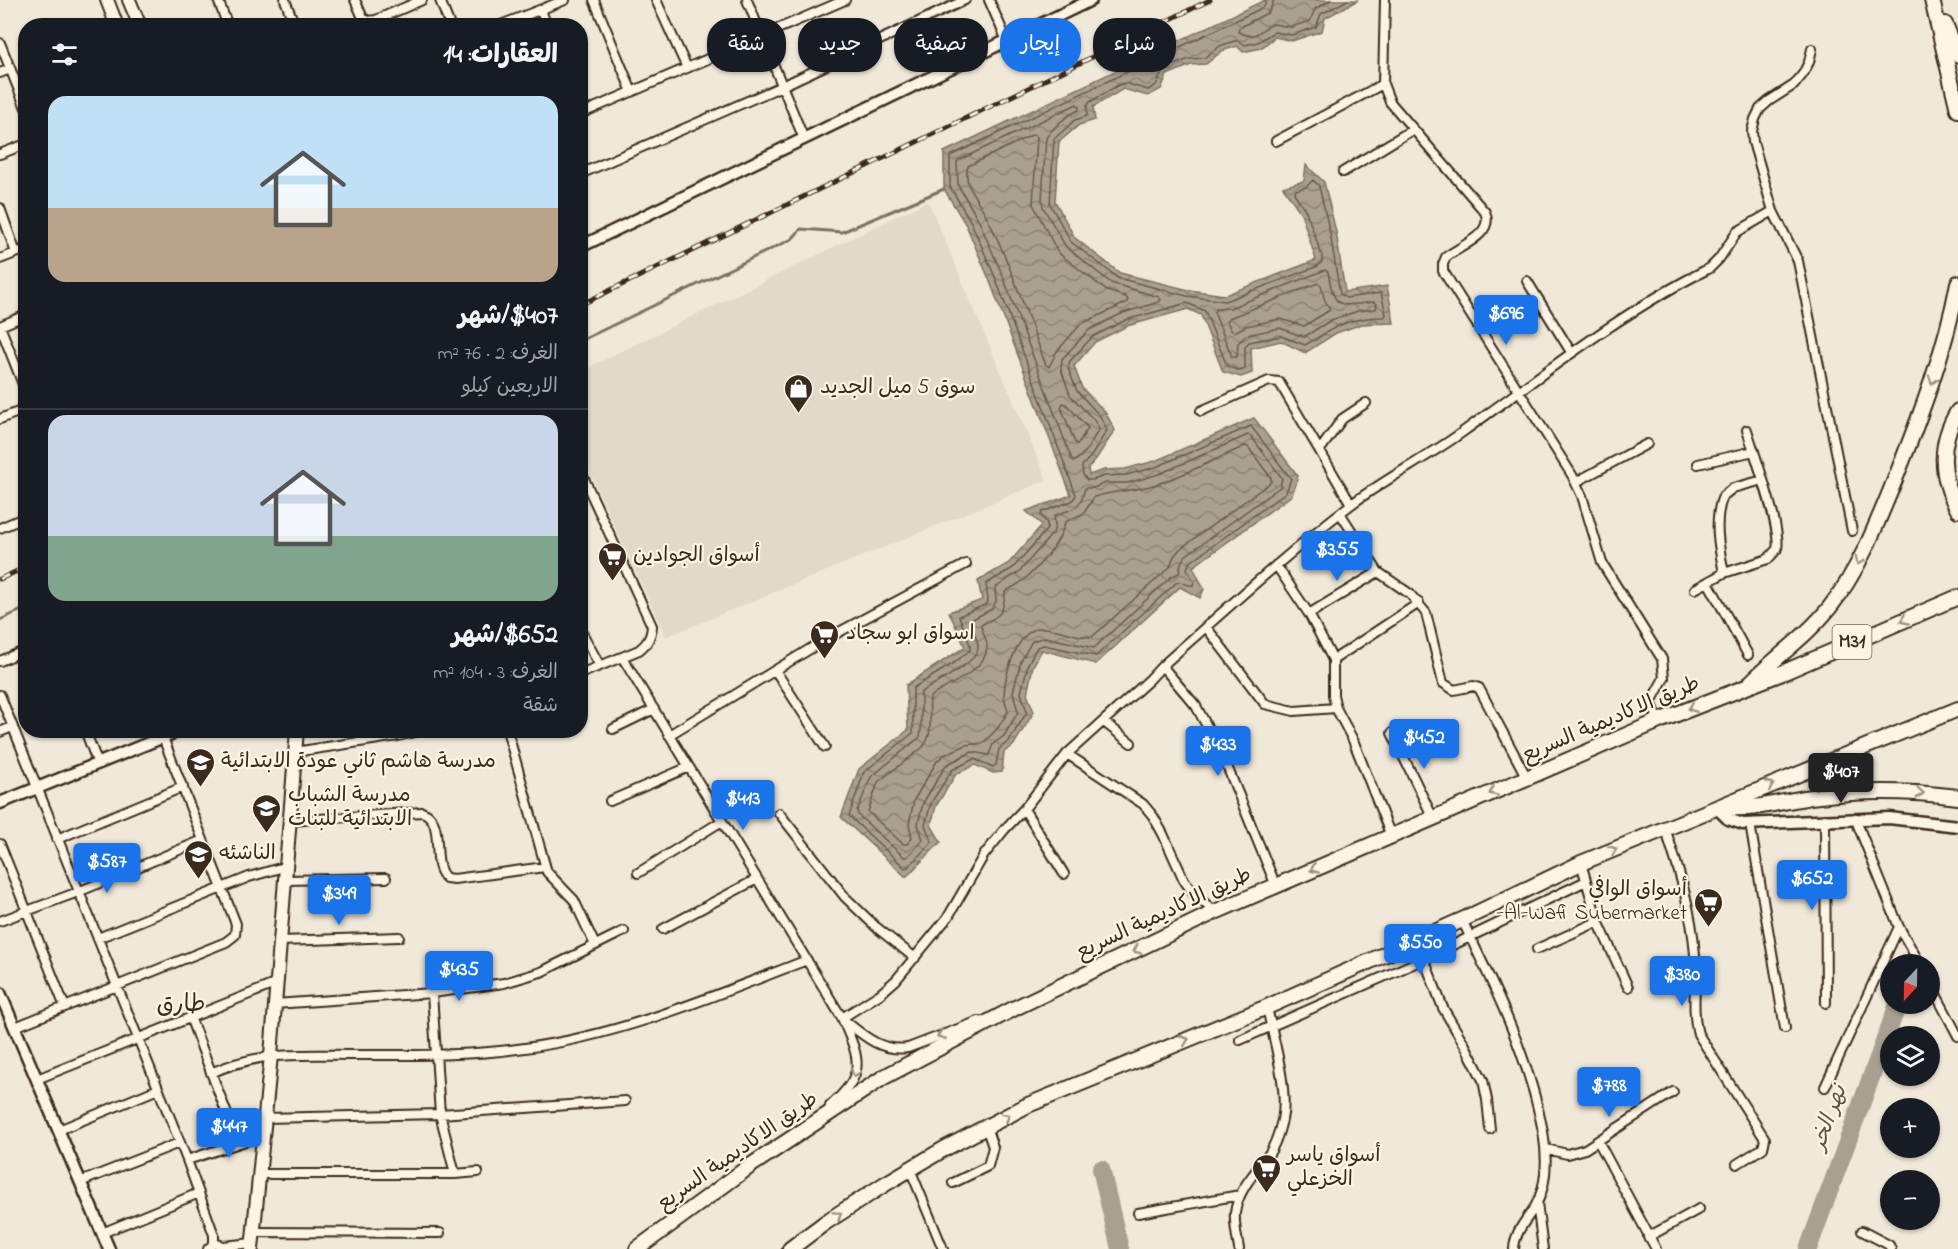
<!DOCTYPE html>
<html lang="ar">
<head>
<meta charset="utf-8">
<style>
  :root { --surface:#171b24; --page:#242831; --text:#f1f3f6; --muted:#9ea1a6; --line:#363941; --accent:#1a73e8 }
  body { margin:0; font-family:"Indie Flower","Playpen Sans Arabic",sans-serif; background:var(--page); color:var(--text); direction:rtl; height:100vh; display:flex; flex-direction:column; font-size:22px; white-space:nowrap }
  * { box-sizing:border-box; margin:0 }
  p { font-size:20px; color:var(--muted) }
  .icon { flex:none; width:33px; height:33px; fill:none; stroke:currentColor; stroke-width:2; stroke-linecap:round; stroke-linejoin:round }
  .map { position:relative; flex:1; overflow:hidden; direction:ltr }
  .panel { position:absolute; left:18px; top:18px; width:570px; height:720px; display:flex; flex-direction:column; background:var(--surface); border-radius:24px; box-shadow:0 2px 4px #0004; direction:rtl }
  .panel>* { flex:none }
  .top-card { position:absolute; left:606px; top:18px; width:570px; height:54px; direction:rtl; display:flex; gap:12px }
  .needle { width:39px; rotate:202deg }
  .tools { position:absolute; left:1880px; top:954px; display:grid; gap:12px }
  .tools a { display:grid; place-items:center; width:60px; height:60px; border-radius:50%; background:var(--surface); box-shadow:0 2px 4px #0004; font-size:30px }
  .price { position:absolute; translate:-50% -51px; padding:0 14px; border-radius:6px; background:var(--accent); color:#fff; font-size:20px; line-height:39px; filter:drop-shadow(0 2px 3px #0008) }
  .price::after { content:''; position:absolute; left:50%; top:36px; width:18px; height:14px; margin-left:-9px; background:inherit; clip-path:polygon(0 0,100% 0,50% 100%) }
  .price.active { background:#222; color:#fff }
  ul { padding:0; list-style:none }
  li { display:grid; align-content:center; gap:12px; height:318px; padding:0 30px }
  li+li { border-top:2px solid var(--line) }
  li span { display:grid; place-items:center; height:186px; border-radius:18px; color:#555 }
  li>.icon { margin-inline-start:auto }
  span .icon { width:108px; height:108px; fill:#fffc; stroke-width:1 }
  li b { font-size:26px }
  h2 { display:flex; justify-content:space-between; align-items:center; height:72px; padding:0 30px; font-size:26px }
  .chip { padding:0 21px; border-radius:24px; background:var(--surface); box-shadow:0 2px 4px #0004; font-size:21px; line-height:54px }
  .chip.active { background:var(--accent); color:#fff }
  .map>svg:first-child { display:block }
  .built { fill:#e1d9c9 }
  .water { fill:url(#water-waves); stroke:#7e7163; stroke-width:1.5 }
  .lines { fill:none; stroke-linecap:round; stroke-linejoin:round }
  .shore { stroke:#67594c; stroke-width:1.5 }
  .stream { stroke:#7e7163; stroke-width:3 }
  .river { stroke:#aaa091; stroke-width:18 }
  .street-casing { stroke:#3b2a1e; stroke-width:12 }
  .secondary-casing { stroke:#3b2a1e; stroke-width:15 }
  .primary-casing { stroke:#3b2a1e; stroke-width:16 }
  .highway-casing { stroke:#3b2a1e; stroke-width:18 }
  .street { stroke:#fcf5e5; stroke-width:8 }
  .secondary { stroke:#fcf5e5; stroke-width:10 }
  .primary { stroke:#fcf5e5; stroke-width:12 }
  .highway { stroke:#fcf5e5; stroke-width:14 }
  .rail-casing { stroke:#3b2a1e; stroke-width:5 }
  .rail { stroke:#fcf5e5; stroke-width:3; stroke-dasharray:9; stroke-linecap:butt }
  .oneway { stroke:#9c9082 }
  .labels { text-anchor:middle; dominant-baseline:central; stroke-width:4.5; stroke-linejoin:round; paint-order:stroke }
  .shield { fill:#fcf5e5; stroke:#75675a; stroke-width:1.5 }
  .shield-label { font-size:20px; font-weight:bold; fill:#3b2a1e }
  .poi-label { font-size:21px; fill:#3b2a1e; stroke:#fcf5e5; text-anchor:start }
  .street-label { font-size:21px; fill:#3b2a1e; stroke:#fcf5e5 }
  .water-label { font-size:22px; font-style:italic; fill:#625346; stroke:#fcf5e5 }
  .quarter-label { font-size:24px; fill:#3b2a1e; stroke:#fcf5e5 }
</style>
</head>
<body>
<div class="map">
<svg width="1958" height="1249" viewBox="0 0 1958 1249">
  <defs>
    <pattern id="water-waves" width="16" height="10" patternUnits="userSpaceOnUse" patternTransform="scale(1.5)"><rect width="16" height="10" fill="#aaa091"/><path d="M0 5q4-4 8 0t8 0" fill="none" stroke="#8c8376"/></pattern>
  </defs>
  <rect width="100%" height="100%" fill="#f0e9d9"/>
  <filter id="ink" filterUnits="userSpaceOnUse"><feTurbulence type="fractalNoise" baseFrequency=".0167" numOctaves="2"/><feDisplacementMap in="SourceGraphic" scale="12" xChannelSelector="R" yChannelSelector="G"/><feConvolveMatrix kernelMatrix="1 2 1 2 8 2 1 2 1" color-interpolation-filters="sRGB"/></filter>
  <g filter="url(#ink)">
    <path class="built" d="M928,201L1047,480L666,637L581,454V371Z"/>
    <path class="water" d="M1265,0H1358L1325,18L1322,31L1292,41L1275,37L1261,48L1243,52L1237,46L1222,51L1206,64L1191,65L1167,75L1161,89L1148,96L1123,89L1093,107L1095,120L1079,125L1059,142L1055,201L1075,238L1120,273L1189,290L1225,295L1316,260L1301,213L1283,187L1304,181L1306,165L1324,182L1336,232L1345,292L1387,286L1394,323L1362,324L1336,333L1305,353L1281,341L1251,348L1252,373L1241,377L1223,372L1201,315L1188,309L1127,326L1095,342L1074,366L1082,388L1105,412L1115,430L1096,459L1088,468L1089,475L1104,470L1125,469L1155,461L1254,418L1298,476L1292,495L1193,567L1204,589L1200,598L1180,587L1096,664L1042,650L1033,666L1027,694L1034,712L1013,746L1004,752L1002,772L993,773L975,765L956,774L936,806L931,825L941,842L906,877L841,817L859,769L908,730L906,685L965,647L949,612L982,600L978,581L1009,563L1042,525L1026,511L1071,495L989,279L966,225L944,189V152Z"/>
    <g class="lines">
      <path class="shore" d="M1266,0L1265,5L1262,8L950,156V187L971,222L995,277L1076,495L1072,501L1042,512L1041,516L1047,523V529L1013,568L986,584L988,600L987,604L959,616L970,645V650L954,663L913,688V733L864,772L849,816L905,868L908,867L932,842L925,825L931,803L952,770L974,759L993,767L996,765L999,749L1009,741L1027,712L1021,693L1028,664L1037,647L1044,645L1096,656L1176,583C1183,580 1187,587 1193,585L1194,582L1187,569L1189,563L1286,492L1291,479L1251,426L1156,467L1126,475L1105,476L1092,480H1087L1083,475L1082,466L1092,455L1107,430L1100,416L1077,391L1068,368L1070,361L1092,337L1126,320L1187,303L1205,311L1227,366L1240,371L1245,368V347L1249,342L1281,336L1305,345C1336,327 1345,318 1384,317L1386,315L1381,293L1346,298L1340,294L1330,233L1319,186L1313,180L1306,187L1296,190L1294,193L1306,211L1322,256V262L1318,266L1225,301L1187,296L1118,278L1071,242L1050,204L1054,139L1075,120L1087,116V106L1090,102L1120,84L1125,83L1148,90L1156,85L1164,69L1189,59L1204,58L1220,46L1234,41H1239L1245,45L1258,42L1274,32L1292,35L1316,27L1321,14L1348,0
        M1274,0L1269,12L1239,28L1238,32C1259,41 1255,31 1273,24L1291,27L1310,21L1315,9L1331,0
        M1077,104L1079,107V110C1067,115 1053,127 1046,138L1042,199L1043,207L1066,247L1111,283L1159,297L1161,300L1159,302L1123,313L1089,330L1062,359L1061,369L1070,395L1094,420L1099,429L1086,451L1074,462L1072,460L1002,274L978,219L958,185L957,162L959,160Z
        M1034,134L1037,137L1033,204L1056,249L1061,255L1107,291L1126,297L1128,300L1126,303L1081,324L1057,351L1049,367L1046,365C1027,315 1010,263 986,215C978,199 962,185 968,166Z
        M1325,270L1328,272C1335,311 1338,306 1374,302L1377,304L1376,309L1358,311L1331,320L1304,337L1280,328L1247,335L1238,343L1237,357H1232L1214,312L1215,309L1230,308Z
        M1318,283L1321,285L1324,298L1330,310L1304,326L1280,319L1246,326L1234,332L1231,330L1227,321L1229,318Z
        M1063,403L1066,404L1088,428L1078,444L1075,443L1061,407Z
        M1248,435L1251,436L1282,478L1280,487L1185,556L1181,563L1179,573L1171,577L1094,648L1045,637L1032,641L1021,661L1013,692L1018,712L1004,736L993,744L989,755L972,752L946,765L923,803L918,824L923,840L907,857H904L858,815L857,811L871,777L920,737L921,730V692C934,684 976,664 978,648C979,639 971,629 969,621L992,609L996,601L995,588L1019,572L1053,533L1055,526L1054,516C1076,506 1079,513 1085,488H1093L1106,483H1128L1159,474Z
        M1245,446L1248,447L1271,478V482L1180,549L1174,556L1170,567L1092,637C1075,638 1058,627 1041,628C1017,629 1005,674 1004,694C1004,700 1007,706 1008,712L997,729L983,743L966,745L944,755L937,761L914,800L909,824L912,838L907,844H903L868,812L878,782L922,748C935,734 928,715 930,697C946,686 986,670 987,648C988,640 982,633 981,625C1000,616 1004,614 1005,592C1011,588 1019,584 1025,579C1040,565 1061,542 1065,522L1084,513L1094,497C1117,490 1140,491 1163,482C1191,472 1218,458 1245,446Z"/>
      <path class="stream" d="M580,341L792,239L801,229L842,232L944,189
        M0,620L26,608"/>
      <path class="river" d="M1101,1169L1120,1249
        M1808,1249L1898,1004"/>
      <defs>
        <path id="street" d="M218,0L228,26
          M285,0L295,26
          M355,0L363,18L368,21L376,20L422,0
          M440,0L450,26
          M594,0L632,92
          M656,0L687,68
          M747,0L804,139
          M989,0L1007,41
          M1385,0L1383,84L1390,102L1485,212C1495,234 1460,246 1446,257L1443,264V271L1572,475L1582,496L1602,563L1662,659L1664,678L1651,702L1659,721
          M541,10L547,26
          M498,26L565,0
          M0,43L26,108
          M1812,49L1809,62L1803,74L1794,85L1769,101L1760,109L1755,119L1752,131L1753,142L1773,211L1798,261L1852,531
          M0,73L10,69
          M580,114L845,0
          M1276,141L1383,84
          M0,154L26,144
          M1343,172L1412,130
          M580,174L782,86L965,0
          M0,208L16,253
          M0,259L26,249
          M1527,281L1571,352
          M0,326L26,392
          M0,326L26,315
          M1201,411L1269,381L1279,382L1351,504
          M0,419L26,409
          M1320,450L1342,419L1366,403
          M1698,464L1754,451
          M580,470L652,626C651,637 648,643 639,650L580,674
          M1576,482L1647,444
          M1340,513L1378,572L1410,594L1426,613L1443,683L1454,690L1473,686L1479,688L1527,778
          M0,528L26,517
          M1276,565L1309,614L1333,660V695L1336,708L1353,740L1391,836
          M1724,573C1719,548 1713,520 1723,496L1733,488L1763,480
          M1708,582L1748,655
          M1695,589L1724,573L1768,559L1777,549C1782,530 1754,453 1747,430
          M1309,614L1378,572
          M1206,627L1265,704L1294,711L1336,708
          M580,629L600,666
          M622,657L842,1018C860,1060 867,1073 830,1106
          M1333,660L1419,603
          M0,661L26,650
          M1162,666L1196,706L1222,754L1276,886
          M775,670L825,747
          M0,695L187,1160L214,1235V1243L208,1249
          M1104,722L1131,743
          M613,729L654,709
          M85,730L98,764
          M507,730L547,872L574,900L595,945
          M0,732L12,727
          M1392,733L1433,818
          M669,735L828,638L966,564
          M295,752L398,736L423,730
          M1067,754L1143,804L1153,816L1163,834L1184,880L1193,893L1215,912
          M610,801L689,767
          M1024,809L1064,874
          M779,813L845,897L876,927L915,958
          M1855,818L1899,927L1920,964
          M1825,819L1826,1003
          M290,821L422,812C447,820 429,863 446,878L454,879L545,867
          M1750,824L1785,1028
          M1665,828C1679,870 1692,911 1695,955C1697,982 1691,1009 1698,1034L1765,1139L1763,1148L1737,1164
          M57,839L183,787
          M0,844L65,1007
          M638,873L722,821
          M286,880L386,878
          M1597,919L1628,987
          M1462,920C1490,978 1516,1030 1534,1093C1541,1120 1548,1146 1545,1174C1544,1185 1541,1195 1536,1205C1527,1220 1515,1230 1514,1249
          M0,921L78,892L203,840
          M663,929L757,879
          M98,938L249,877L287,866
          M280,941L399,937
          M1537,949L1595,923L1596,915L1581,863
          M1424,959L1443,1008L1466,1047L1483,1080L1487,1100L1490,1129
          M1929,981L1958,1036
          M432,993L440,1114L455,1174
          M275,1004L432,993L504,983L541,972L624,931
          M190,1017L238,1143
          M842,1018L880,994L896,980L948,917L984,855L1005,829L1024,809L1067,754L1149,680L1162,666C1224,611 1284,556 1349,506C1386,478 1427,458 1464,431C1544,374 1621,312 1710,268L1719,259L1737,232L1773,211
          M843,1019C864,1036 881,1052 908,1048L979,1021
          M15,1027L226,942L235,935L236,924L160,730
          M1240,1040L1424,959L1586,881
          M211,1073C262,1050 303,1055 358,1055C413,1055 470,1056 525,1048C624,1035 715,995 807,960
          M37,1079L277,983
          M1825,1087L1899,927
          M265,1118L440,1114L625,1101
          M59,1130L158,1089
          M1598,1141L1656,1249
          M1546,1149L1567,1154L1585,1149L1673,1092
          M187,1160L264,1135
          M910,1169L943,1249
          M260,1174H455L478,1172
          M80,1182L179,1143
          M953,1183L988,1166L993,1147L986,1127
          M1537,1203L1543,1249
          M1138,1213L1240,1195
          M1862,1231L1889,1245L1891,1249
          M254,1232L440,1233
          M102,1233L199,1193
          M1648,1237L1699,1209
          M214,1243L223,1246L253,1243
          M1239,1249C1237,1237 1234,1225 1235,1213C1238,1190 1254,1174 1267,1157C1275,1146 1279,1133 1282,1120C1289,1090 1273,1038 1267,1007"/>
        <path id="secondary" d="M580,247L1091,0
          M0,803L181,730
          M1716,807L1728,819L1743,824L1889,818L1958,826
          M0,993L109,1249"/>
        <path id="primary" d="M107,0L117,26
          M129,0L140,26
          M252,1249L271,1055L297,730"/>
        <path id="highway" d="M1932,0L1958,110
          M1945,24L1958,55
          M1958,411C1938,444 1940,477 1958,510
          M1751,682C1776,657 1807,636 1830,607C1859,570 1876,526 1894,482C1920,417 1945,352 1958,283
          M1718,807C1756,812 1782,800 1819,796C1865,790 1912,791 1958,797
          M637,1249L750,1166L884,1077L1015,1008L1215,912L1659,721L1782,673L1958,597
          M790,1249L826,1222L885,1184L944,1149L1028,1105L1267,1007L1462,920L1581,863L1958,709"/>
      </defs>
      <use href="#street" class="street-casing"/>
      <use href="#secondary" class="secondary-casing"/>
      <use href="#primary" class="primary-casing"/>
      <use href="#highway" class="highway-casing"/>
      <use href="#street" class="street"/>
      <use href="#secondary" class="secondary"/>
      <use href="#primary" class="primary"/>
      <use href="#highway" class="highway"/>
      <defs>
        <path id="rail" d="M580,305L1210,0
          M0,579L26,567"/>
      </defs>
      <use href="#rail" class="rail-casing"/>
      <use href="#rail" class="rail"/>
    </g>
    <defs><path id="oneway-chevron" d="M-2-3.5L2.5 0L-2 3.5" fill="none" stroke-width="1.6" stroke-linecap="round" stroke-linejoin="round" transform="scale(1.5)"/></defs>
    <g class="oneway">
      <use href="#oneway-chevron" transform="translate(1933 380) rotate(108)"/>
      <use href="#oneway-chevron" transform="translate(1859 561) rotate(117)"/>
      <use href="#oneway-chevron" transform="translate(1904 620) rotate(157)"/>
      <use href="#oneway-chevron" transform="translate(1692 708) rotate(159)"/>
      <use href="#oneway-chevron" transform="translate(1770 785) rotate(-22)"/>
      <use href="#oneway-chevron" transform="translate(1493 792) rotate(157)"/>
      <use href="#oneway-chevron" transform="translate(1920 793) rotate(3)"/>
      <use href="#oneway-chevron" transform="translate(1613 850) rotate(-22)"/>
      <use href="#oneway-chevron" transform="translate(1314 869) rotate(157)"/>
      <use href="#oneway-chevron" transform="translate(1137 950) rotate(155)"/>
      <use href="#oneway-chevron" transform="translate(941 1035) rotate(158)"/>
      <use href="#oneway-chevron" transform="translate(1185 1040) rotate(-22)"/>
      <use href="#oneway-chevron" transform="translate(855 1073) rotate(108)"/>
      <use href="#oneway-chevron" transform="translate(1006 1117) rotate(-28)"/>
      <use href="#oneway-chevron" transform="translate(838 1215) rotate(-34)"/>
    </g>
  </g>
  <defs>
    <symbol id="shop-pin" viewBox="-11 -11 22 30"><path d="M0 17L-7.5 6A9.5 9.5 0 1 1 7.5 6Z" fill="#3b2a1e" stroke="#fcf5e5"/><path d="M-5-2.5h2.3a2.7 3.5 0 0 1 5.4 0H5L5.5 6h-11ZM-1.5-2.5h3a1.5 2.3 0 0 0-3 0Z" fill="#fff"/></symbol>
    <symbol id="supermarket-pin" viewBox="-11 -11 22 30"><path d="M0 17L-7.5 6A9.5 9.5 0 1 1 7.5 6Z" fill="#3b2a1e" stroke="#fcf5e5"/><path d="M-6-5.5h2.5l.6 2H6L4.5 2H-2.5L-4.4-4H-6ZM-1.5 3.2a1.3 1.3 0 1 0 .1 0ZM3 3.2a1.3 1.3 0 1 0 .1 0Z" fill="#fff"/></symbol>
    <symbol id="school-pin" viewBox="-11 -11 22 30"><path d="M0 17L-7.5 6A9.5 9.5 0 1 1 7.5 6Z" fill="#3b2a1e" stroke="#fcf5e5"/><path d="M0-5L7-2L0 1L-7-2ZM-4 1L0 2.5L4 1V4Q0 6-4 4Z" fill="#fff"/></symbol>
  </defs>
  <g fill-rule="evenodd">
    <use href="#shop-pin" x="782" y="372" width="33" height="45"/>
    <use href="#supermarket-pin" x="596" y="540" width="33" height="45"/>
    <use href="#supermarket-pin" x="808" y="618" width="33" height="45"/>
    <use href="#school-pin" x="184" y="746" width="33" height="45"/>
    <use href="#school-pin" x="250" y="792" width="33" height="45"/>
    <use href="#school-pin" x="182" y="838" width="33" height="45"/>
    <use href="#supermarket-pin" x="1692" y="886" width="33" height="45"/>
    <use href="#supermarket-pin" x="1250" y="1152" width="33" height="45"/>
  </g>
  <g class="labels">
    <rect class="shield" x="1832.5" y="625" width="39" height="34" rx="4.5"/>
    <g class="shield-label">
      <text x="1852" y="642">M31</text>
    </g>
    <g class="poi-label">
      <text x="820" y="388">سوق 5 ميل الجديد</text>
      <text x="633" y="556">أسواق الجوادين</text>
      <text x="846" y="634">اسواق ابو سجاد</text>
      <text x="221" y="762">مدرسة هاشم ثاني عودة الابتدائية</text>
      <text x="288" y="796">مدرسة الشباب<tspan x="288" dy="24">الابتدائية للبنات</tspan></text>
      <text x="219" y="854">الناشئه</text>
      <text x="1687" y="890" text-anchor="end">أسواق الوافي<tspan x="1687" dy="24">-Al-Wafi Subermarket</tspan></text>
      <text x="1287" y="1156">أسواق ياسر<tspan x="1287" dy="24">الخزعلي</tspan></text>
    </g>
    <g class="street-label">
      <text transform="translate(1611 720) rotate(-23)">طريق الاكاديمية السريع</text>
      <text transform="translate(1164 914) rotate(-25)">طريق الاكاديمية السريع</text>
      <text transform="translate(738 1152) rotate(-35)">طريق الاكاديمية السريع</text>
    </g>
    <g class="water-label">
      <text transform="translate(1830 1118) rotate(-70)">نهر الخر</text>
    </g>
    <g class="quarter-label">
      <text x="181" y="1005">طارق</text>
    </g>
  </g>
</svg>
<div class="tools">
<a><svg class="needle" viewBox="-14 -14 28 28"><path d="M0-13l5 13h-10z" fill="#e53935"/><path d="M0 13l5-13h-10z" fill="#9ea1a6"/></svg></a>
<a><svg class="icon" aria-label="layers" viewBox="0 0 24 24"><path d="M12 4l9 5-9 5-9-5zM3 14l9 5 9-5"/></svg></a>
<a>+</a>
<a>−</a>
</div>
<b class="price" style="left:1506px;top:346px">$696</b>
<b class="price" style="left:1337px;top:582px">$355</b>
<b class="price" style="left:1424px;top:770px">$452</b>
<b class="price" style="left:1218px;top:777px">$433</b>
<b class="price active" style="left:1841px;top:804px">$407</b>
<b class="price" style="left:743px;top:831px">$413</b>
<b class="price" style="left:107px;top:894px">$587</b>
<b class="price" style="left:1812px;top:911px">$652</b>
<b class="price" style="left:339px;top:926px">$349</b>
<b class="price" style="left:1420px;top:975px">$550</b>
<b class="price" style="left:459px;top:1002px">$435</b>
<b class="price" style="left:1682px;top:1007px">$380</b>
<b class="price" style="left:1609px;top:1118px">$788</b>
<b class="price" style="left:229px;top:1159px">$447</b>
<div class="top-card">
<a class="chip">شراء</a>
<a class="chip active">إيجار</a>
<a class="chip">تصفية</a>
<a class="chip">جديد</a>
<a class="chip">شقة</a>
</div>
<section class="panel">
<h2>العقارات: 14<svg class="icon" aria-label="filters" viewBox="0 0 24 24"><path d="M4 7h16M4 17h16"/><circle cx="9" cy="7" r="2"/><circle cx="15" cy="17" r="2"/></svg></h2>
<ul>
<li><span style="background:linear-gradient(#bfe0f5 60%,#b9a48a 0)"><svg class="icon" aria-label="home" viewBox="0 0 24 24"><path d="M3 11l9-7 9 7M6 9v11h12V9"/></svg></span><div><b>$407/شهر</b><p>الغرف: 2 · 76 m²</p><p>الاربعين كيلو</p></div></li>
<li><span style="background:linear-gradient(#c9d6e8 65%,#7fa58c 0)"><svg class="icon" aria-label="home" viewBox="0 0 24 24"><path d="M3 11l9-7 9 7M6 9v11h12V9"/></svg></span><div><b>$652/شهر</b><p>الغرف: 3 · 104 m²</p><p>شقة</p></div></li>
</ul>
</section>
</div>
</body>
</html>
